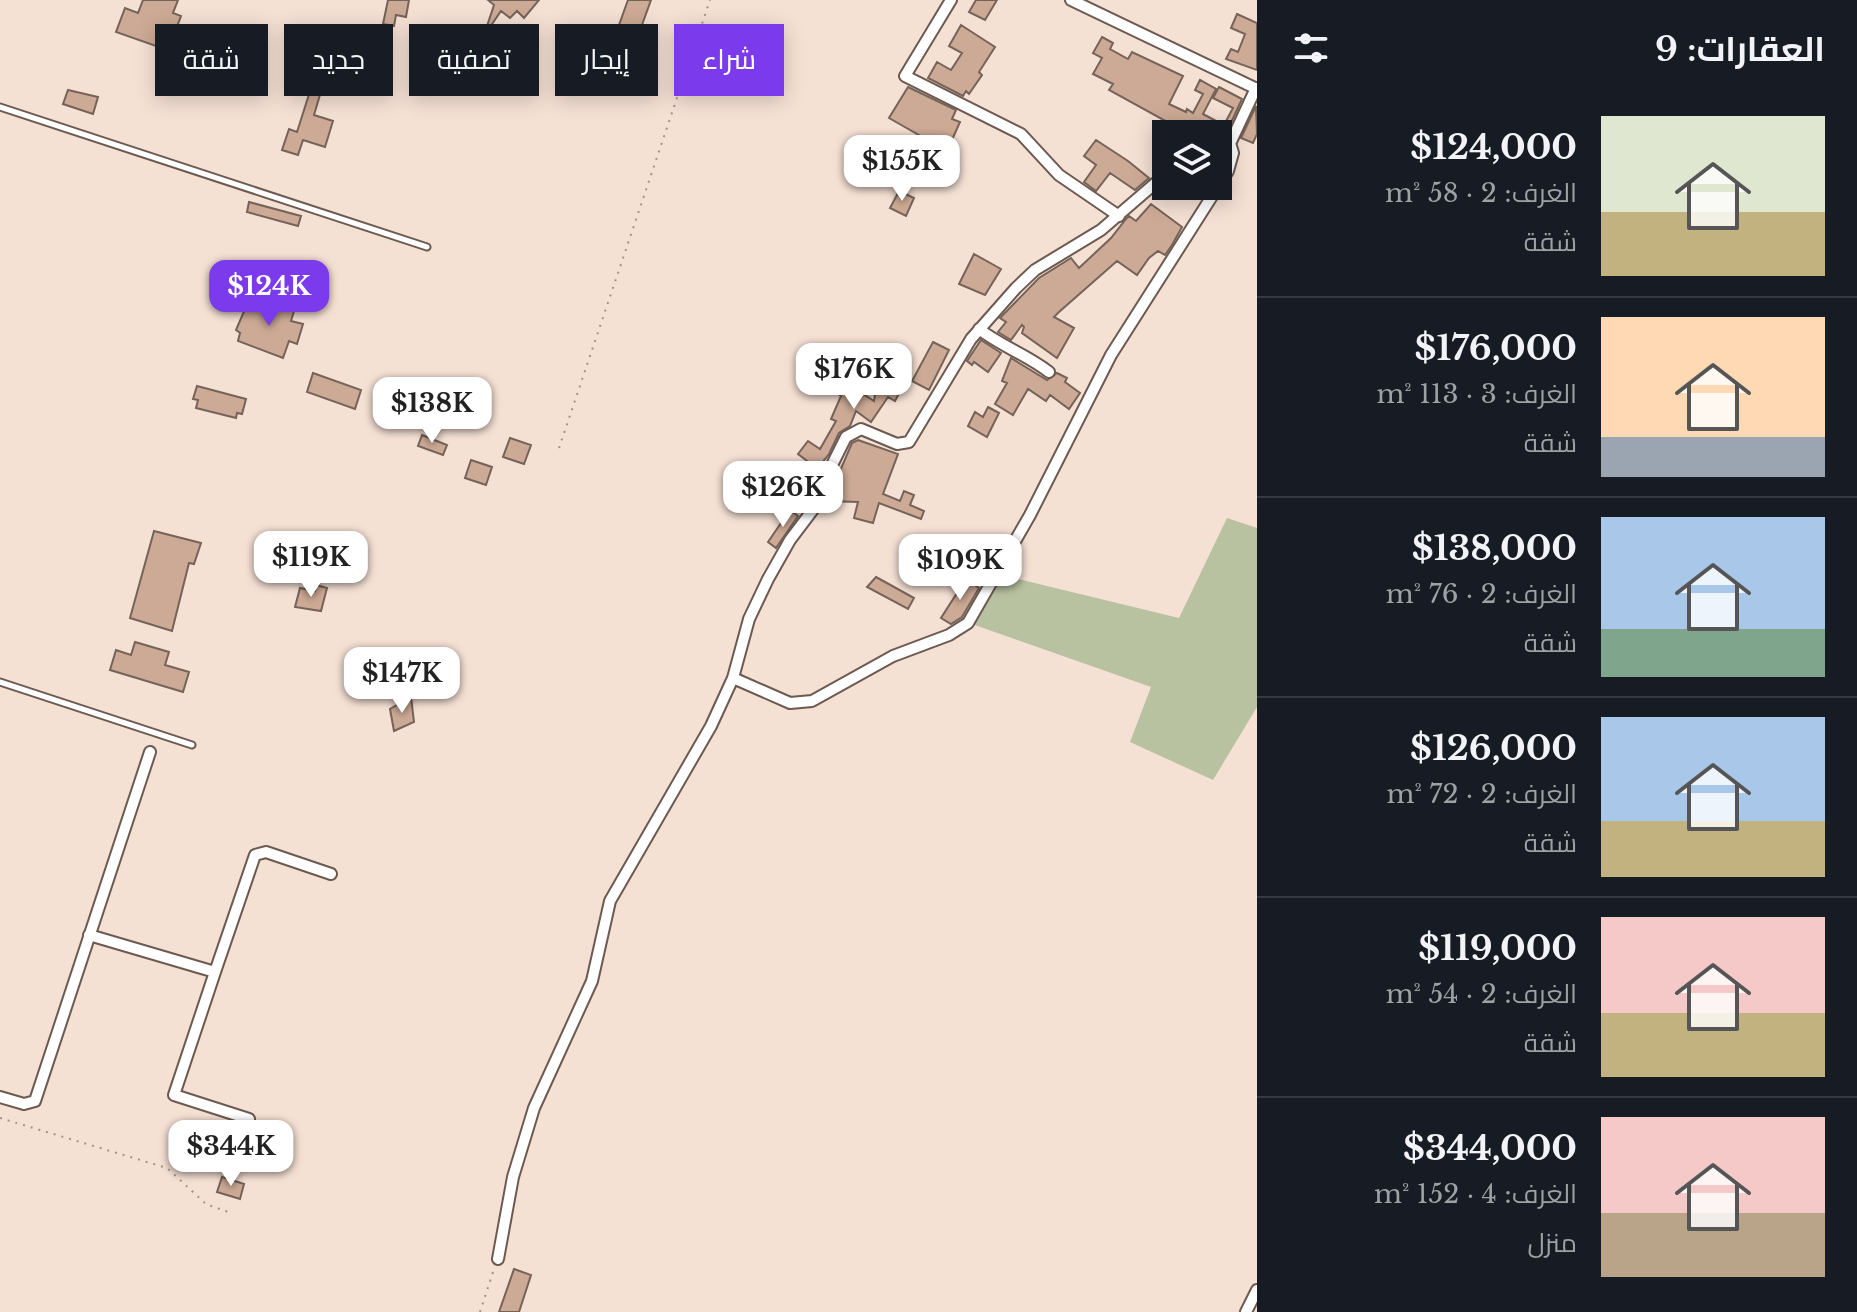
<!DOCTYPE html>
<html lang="ar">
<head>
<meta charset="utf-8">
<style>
  :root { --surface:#171b24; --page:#242831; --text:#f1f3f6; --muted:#9ea1a6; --line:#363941; --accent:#7c3aed }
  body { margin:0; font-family:"Libre Baskerville",Cairo,serif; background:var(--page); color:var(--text); direction:rtl; height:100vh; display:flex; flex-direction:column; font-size:30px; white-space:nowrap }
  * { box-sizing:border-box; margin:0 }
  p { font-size:26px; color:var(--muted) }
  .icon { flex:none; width:44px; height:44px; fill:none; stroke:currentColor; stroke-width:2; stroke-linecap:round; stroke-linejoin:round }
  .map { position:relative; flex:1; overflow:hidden; direction:ltr }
  .panel { display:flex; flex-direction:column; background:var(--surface); width:600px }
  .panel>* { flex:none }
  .banner { position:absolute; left:24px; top:24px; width:760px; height:72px; direction:rtl; display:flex; gap:16px }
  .controls { position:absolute; left:1152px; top:120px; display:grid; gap:16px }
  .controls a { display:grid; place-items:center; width:80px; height:80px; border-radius:0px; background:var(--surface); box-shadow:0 4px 20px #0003; font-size:40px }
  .price { position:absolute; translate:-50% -68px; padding:0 18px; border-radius:16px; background:#fff; color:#222; font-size:26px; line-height:52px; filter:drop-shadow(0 2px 4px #0008) }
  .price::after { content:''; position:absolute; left:50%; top:48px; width:24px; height:18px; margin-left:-12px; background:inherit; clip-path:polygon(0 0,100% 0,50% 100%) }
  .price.current { background:var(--accent); color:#fff }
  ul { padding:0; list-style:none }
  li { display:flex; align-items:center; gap:24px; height:200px; padding:0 32px }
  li+li { border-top:2px solid var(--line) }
  li span { display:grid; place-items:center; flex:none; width:224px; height:160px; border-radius:0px; color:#555 }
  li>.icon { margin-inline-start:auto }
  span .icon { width:96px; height:96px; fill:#fffc; stroke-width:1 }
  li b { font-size:34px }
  h2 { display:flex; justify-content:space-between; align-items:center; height:96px; padding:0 32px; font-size:34px }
  .chip { padding:0 28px; border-radius:0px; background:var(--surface); box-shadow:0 4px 20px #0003; font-size:28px; line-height:72px }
  .chip.current { background:var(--accent); color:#fff }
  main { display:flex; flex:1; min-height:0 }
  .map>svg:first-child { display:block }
  .green { fill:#b8c1a0 }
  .building { fill:#cdaa96; stroke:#756359; stroke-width:2 }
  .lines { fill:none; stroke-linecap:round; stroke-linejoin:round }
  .lane-casing { stroke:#6c5a50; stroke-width:9 }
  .street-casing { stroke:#6c5a50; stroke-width:14 }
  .path { stroke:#a29289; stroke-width:2; stroke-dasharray:2 6; stroke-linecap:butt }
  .lane { stroke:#fff; stroke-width:5 }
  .street { stroke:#fff; stroke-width:10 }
</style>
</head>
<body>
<main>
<section class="panel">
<h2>العقارات: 9<svg class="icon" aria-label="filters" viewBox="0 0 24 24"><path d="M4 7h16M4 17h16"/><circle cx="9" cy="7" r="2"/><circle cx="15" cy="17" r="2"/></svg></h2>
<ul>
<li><span style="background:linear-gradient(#dfe7d0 60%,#c2b280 0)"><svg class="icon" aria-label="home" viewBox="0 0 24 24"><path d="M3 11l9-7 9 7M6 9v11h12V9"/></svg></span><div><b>$124,000</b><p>الغرف: 2 · 58 m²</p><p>شقة</p></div></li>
<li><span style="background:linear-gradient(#ffd9b3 75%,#9aa5b1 0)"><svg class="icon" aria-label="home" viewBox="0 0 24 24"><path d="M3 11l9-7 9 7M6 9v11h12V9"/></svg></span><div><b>$176,000</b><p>الغرف: 3 · 113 m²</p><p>شقة</p></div></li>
<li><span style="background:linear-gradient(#a9c7e8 70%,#7fa58c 0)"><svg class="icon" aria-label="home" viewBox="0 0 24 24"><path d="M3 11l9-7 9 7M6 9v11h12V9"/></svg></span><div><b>$138,000</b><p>الغرف: 2 · 76 m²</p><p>شقة</p></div></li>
<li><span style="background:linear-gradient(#a9c7e8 65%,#c2b280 0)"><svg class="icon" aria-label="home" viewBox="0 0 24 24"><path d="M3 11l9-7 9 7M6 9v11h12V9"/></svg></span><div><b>$126,000</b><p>الغرف: 2 · 72 m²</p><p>شقة</p></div></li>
<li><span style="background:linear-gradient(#f6c9c9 60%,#c2b280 0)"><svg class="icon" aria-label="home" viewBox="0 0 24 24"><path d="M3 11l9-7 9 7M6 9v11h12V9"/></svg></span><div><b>$119,000</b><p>الغرف: 2 · 54 m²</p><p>شقة</p></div></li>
<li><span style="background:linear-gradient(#f6c9c9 60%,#b9a48a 0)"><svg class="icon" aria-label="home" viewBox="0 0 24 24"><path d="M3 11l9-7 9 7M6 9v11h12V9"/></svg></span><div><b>$344,000</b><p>الغرف: 4 · 152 m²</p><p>منزل</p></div></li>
</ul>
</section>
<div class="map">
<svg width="1257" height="1312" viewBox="0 0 1257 1312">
  <rect width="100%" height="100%" fill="#f5e0d4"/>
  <path class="green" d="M1227,518L1257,528V707L1213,780L1130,742L1151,687L969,623L998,574L1179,618Z"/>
  <path class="building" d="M143,0H178L173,13L181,16L173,37L200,45L193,59L116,32L125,8L138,13Z
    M388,0H409L406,17L396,15L394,26L383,24Z
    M488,0H539L524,18L517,11L510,18L501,11L488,30L486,29L494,5Z
    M628,0H651L635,44L625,41L620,54L610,50Z
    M976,0H997L985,20L969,12Z
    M1237,14L1257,23V70L1226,59L1231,49L1238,52L1245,34L1231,28Z
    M961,25L995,47L979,72L982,75L969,94L966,91L963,96L928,78L937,62L951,70L962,53L949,46Z
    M1102,37L1113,43L1110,49L1128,59L1132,52L1183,76L1169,104L1186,112L1187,109L1193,113L1203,94L1195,90L1200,80L1216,89L1203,114L1218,122L1212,134H1189L1109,90L1113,84L1093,74L1102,58L1093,53Z
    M312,85L322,88L314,115L333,121L325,147L303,140L298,155L282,150L289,129L297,132Z
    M908,87L956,110L952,119L960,122L947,151L889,118Z
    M1219,87L1242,99L1230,125L1225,123L1233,108L1213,98Z
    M68,90L98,97L93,114L63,104Z
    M1256,106L1257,134L1253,143L1241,138Z
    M1096,140L1128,161L1149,178L1135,190L1110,173L1096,191L1084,182L1096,165L1084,156Z
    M899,191L914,198L906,216L890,208Z
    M249,202L301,216L298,226L247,212Z
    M1151,204L1182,227L1172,245L1165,255L1158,251L1149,258L1137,275L1117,261L1059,312L1054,317L1074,328L1057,358L1022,333L1024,327L1022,325L1011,340L998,332L1006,322L1000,318L1039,278L1071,258L1079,268L1111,238L1126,219L1129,216L1136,221Z
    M974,254L1001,269L985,295L959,284Z
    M248,302L267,307L268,303L294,311L291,321L303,324L297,344L289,341L283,358L238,341L240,333L236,330Z
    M981,340L1001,353L988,372L974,362L972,365L967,361Z
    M933,342L949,350L929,390L912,381Z
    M1011,358L1047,380L1057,373L1067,378L1065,382L1080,393L1069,409L1050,395L1046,401L1028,389L1013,415L995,404L1007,383L1002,381Z
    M880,364L907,378L895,401L888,397L871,422L856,411L850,426L839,433L829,454L813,474L808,470L811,464L798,454L808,441L820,449L836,421L831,419L841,396L832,390L839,378L874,401Z
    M313,373L361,390L355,409L307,392Z
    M197,386L246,399L242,414L237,413L236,418L196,408L198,400L193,399Z
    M988,407L999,413L987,437L968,426L975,412L983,417Z
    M422,435L447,445L443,455L418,446Z
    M510,438L531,445L524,464L503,457Z
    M858,440L898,454L883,494L900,501L904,491L914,495L910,505L924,511L921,519L879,503L873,523L854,518L858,502L827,501L852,443Z
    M471,460L492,467L486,485L465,478Z
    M790,510L798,516L776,548L768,542Z
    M154,531L201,543L194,564L189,563L172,631L130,618Z
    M910,541L942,564L933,576L901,553Z
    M876,577L914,598L908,609L867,587Z
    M966,579L979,588L962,617L951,624L941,618Z
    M316,585L327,588L321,611L295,607L300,588L315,591Z
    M135,642L169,652L165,665L189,672L183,692L110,670L116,650L131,655Z
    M411,697L414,722L394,731L390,709Z
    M222,1177L244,1184L240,1199L217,1192Z
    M514,1269L531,1275L519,1312H499Z"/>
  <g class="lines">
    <defs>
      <path id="lane" d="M0,107L427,247
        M0,682L192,745"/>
      <path id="street" d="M951,0L905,76L1021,134L1059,175L1119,216
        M1071,0L1257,89
        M1218,150L1228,148L1256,88
        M979,329C1001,346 1027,355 1049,372
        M733,678L790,703L812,701L893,656L949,635L968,623L1030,515L1111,355L1228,171L1233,153L1230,143
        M89,935L215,972L174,1095L249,1119
        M215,972L255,855L266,852L331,874
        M0,1097L24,1104L35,1101L150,752
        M498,1259L513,1177L534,1108L592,981L610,901L711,726L733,678L749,619L768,579L790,540L818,503L827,475L846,437L861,429L897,444L909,442L971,339L1016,288L1035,270L1101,230L1166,174
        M1246,1312L1257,1290"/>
    </defs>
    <use href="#lane" class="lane-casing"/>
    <use href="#street" class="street-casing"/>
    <path class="path" d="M559,448L710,0
      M0,1118L167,1168L206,1204L228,1212
      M480,1312L493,1272"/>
    <use href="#lane" class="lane"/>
    <use href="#street" class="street"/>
  </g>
</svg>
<div class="controls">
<a><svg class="icon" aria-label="layers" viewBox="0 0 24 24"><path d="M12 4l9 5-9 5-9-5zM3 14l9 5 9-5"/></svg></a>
</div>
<b class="price" style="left:902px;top:203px">$155K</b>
<b class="price current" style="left:269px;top:328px">$124K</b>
<b class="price" style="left:854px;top:411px">$176K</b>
<b class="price" style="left:432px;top:445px">$138K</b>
<b class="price" style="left:783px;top:529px">$126K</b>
<b class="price" style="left:311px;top:599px">$119K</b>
<b class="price" style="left:960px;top:602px">$109K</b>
<b class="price" style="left:402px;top:715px">$147K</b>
<b class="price" style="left:231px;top:1188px">$344K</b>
<div class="banner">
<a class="chip current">شراء</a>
<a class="chip">إيجار</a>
<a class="chip">تصفية</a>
<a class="chip">جديد</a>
<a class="chip">شقة</a>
</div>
</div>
</main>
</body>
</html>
